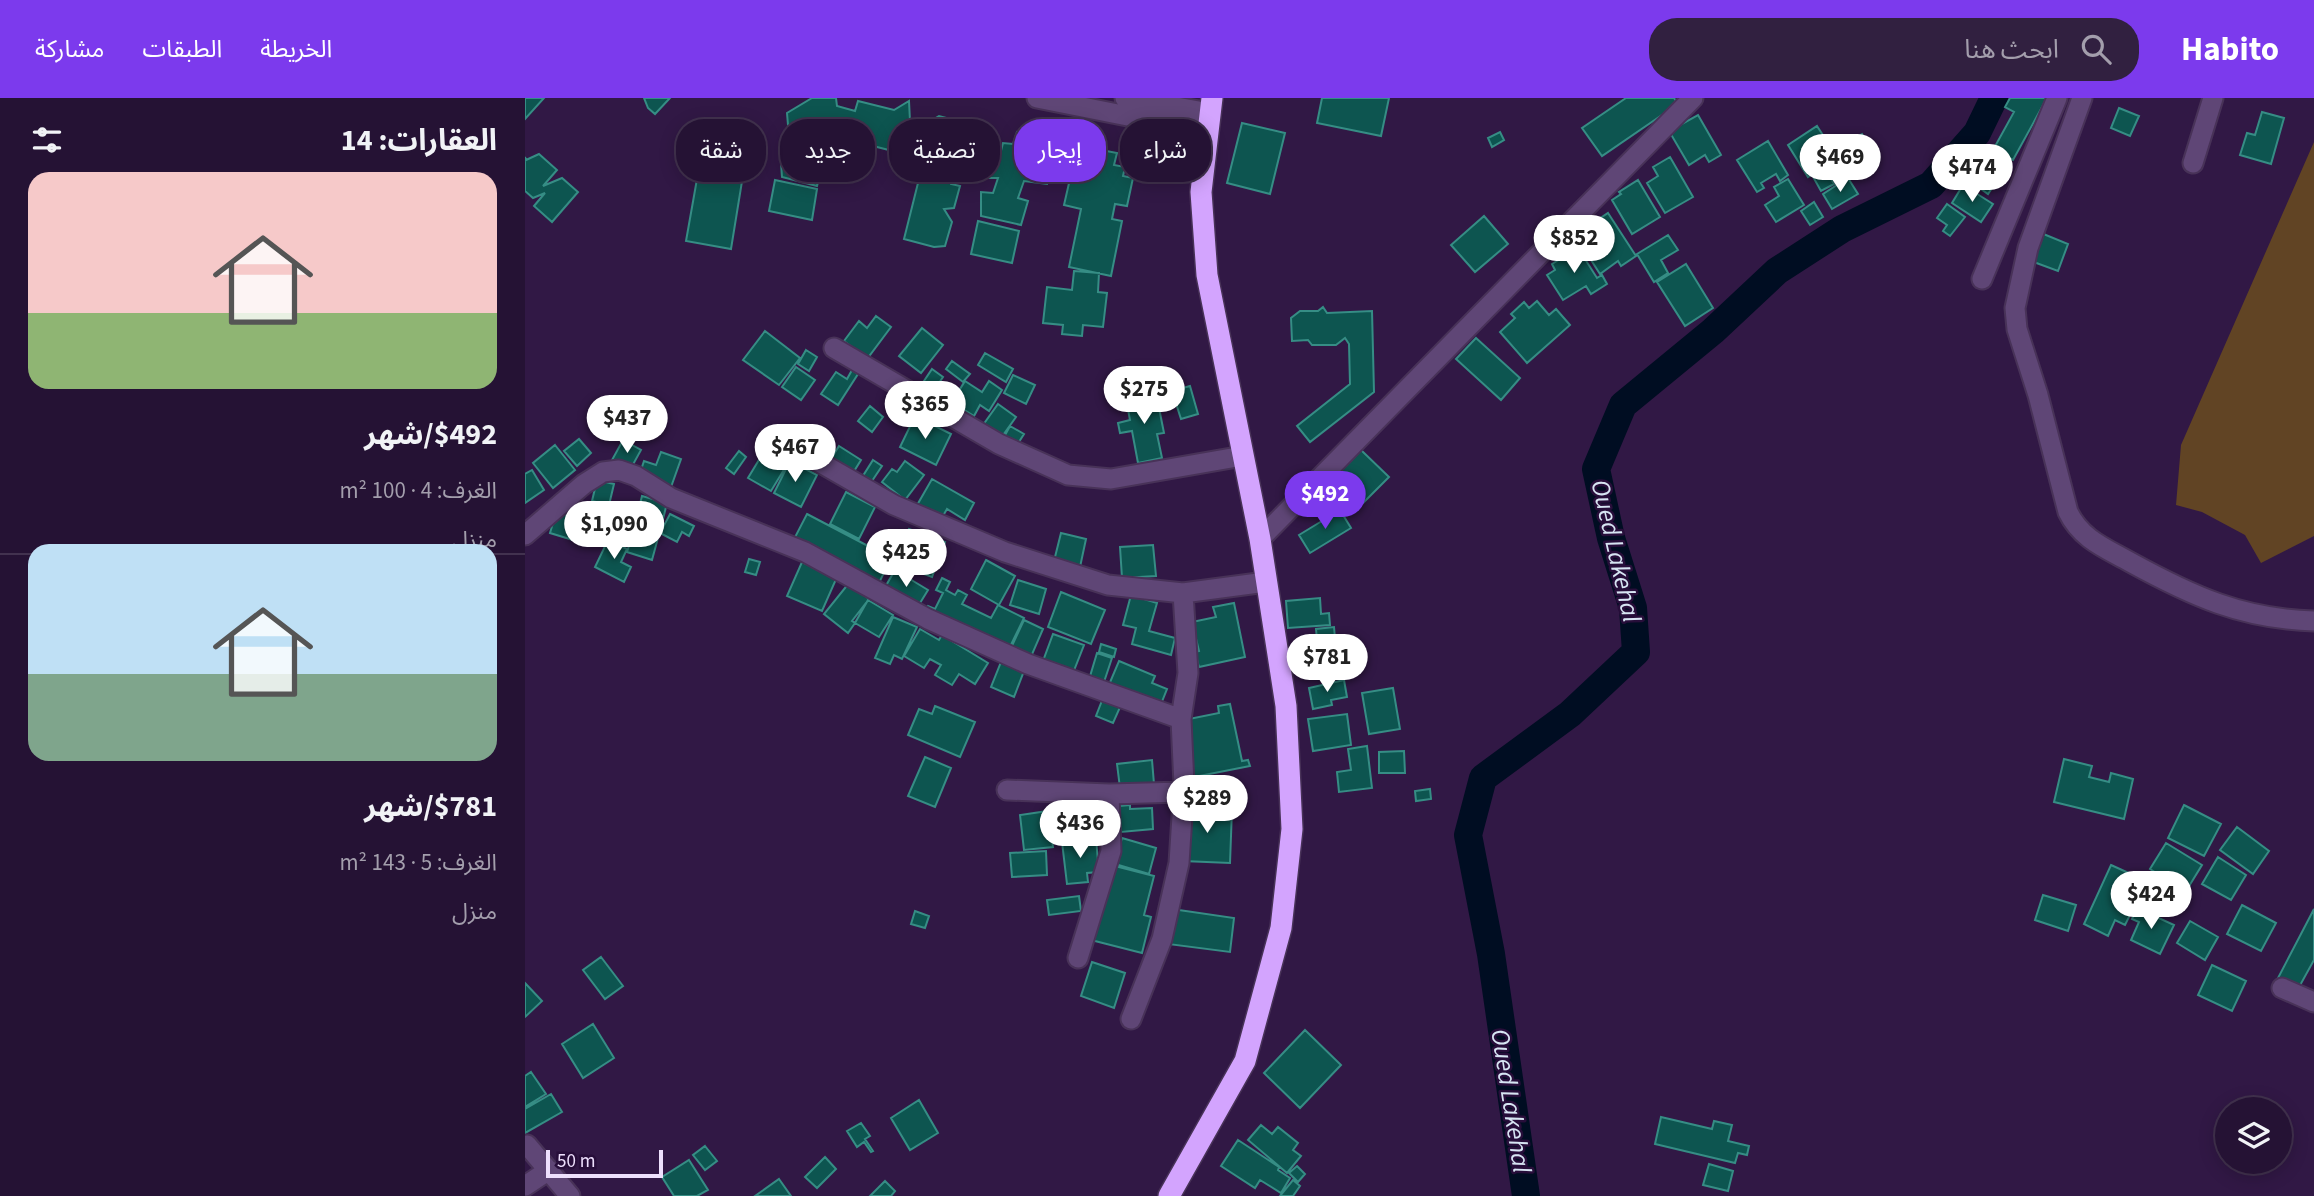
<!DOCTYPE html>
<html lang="ar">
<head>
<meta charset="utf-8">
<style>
  :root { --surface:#251234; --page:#312040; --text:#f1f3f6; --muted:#a39eac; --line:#42324f; --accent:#7c3aed }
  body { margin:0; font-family:"Source Sans 3","Noto Sans Arabic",sans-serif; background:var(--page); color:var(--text); direction:rtl; height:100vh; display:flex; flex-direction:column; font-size:26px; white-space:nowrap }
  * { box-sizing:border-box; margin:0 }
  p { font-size:23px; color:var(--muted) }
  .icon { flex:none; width:38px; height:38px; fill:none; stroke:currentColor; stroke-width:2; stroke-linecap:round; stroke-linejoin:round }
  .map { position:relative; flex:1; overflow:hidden; direction:ltr }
  .panel { display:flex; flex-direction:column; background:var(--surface); width:525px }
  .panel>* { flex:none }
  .guide { position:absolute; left:21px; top:21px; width:665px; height:63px; direction:rtl; display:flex; gap:14px }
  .buttons { position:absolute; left:1690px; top:999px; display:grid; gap:14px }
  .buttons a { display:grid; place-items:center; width:77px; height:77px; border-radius:50%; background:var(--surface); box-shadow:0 4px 18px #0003,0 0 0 2px var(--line); font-size:35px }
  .scale { position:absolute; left:21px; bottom:18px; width:117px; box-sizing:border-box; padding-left:7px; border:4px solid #eee0fd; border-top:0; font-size:19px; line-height:24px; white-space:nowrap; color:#eee0fd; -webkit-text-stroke:5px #270e3a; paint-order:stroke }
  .price { position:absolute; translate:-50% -60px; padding:0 16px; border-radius:24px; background:#fff; color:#222; font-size:23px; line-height:46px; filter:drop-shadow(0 2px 4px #0008) }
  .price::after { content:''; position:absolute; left:50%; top:42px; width:21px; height:16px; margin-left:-10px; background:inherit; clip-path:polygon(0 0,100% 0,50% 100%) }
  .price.selected { background:var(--accent); color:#fff }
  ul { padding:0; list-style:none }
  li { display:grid; align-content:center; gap:14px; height:371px; padding:0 28px }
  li+li { border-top:2px solid var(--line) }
  li span { display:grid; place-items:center; height:217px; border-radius:21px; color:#555 }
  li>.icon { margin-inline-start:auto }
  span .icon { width:126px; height:126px; fill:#fffc; stroke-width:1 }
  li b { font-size:30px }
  h2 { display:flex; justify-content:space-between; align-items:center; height:84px; padding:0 28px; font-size:30px }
  .tag { padding:0 24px; border-radius:28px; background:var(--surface); box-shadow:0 4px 18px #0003,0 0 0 2px var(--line); font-size:24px; line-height:63px }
  .tag.selected { background:var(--accent); color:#fff }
  header { display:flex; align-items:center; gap:42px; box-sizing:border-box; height:98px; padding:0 35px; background:var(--accent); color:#fff }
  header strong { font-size:33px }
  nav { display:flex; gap:38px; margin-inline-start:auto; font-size:24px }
  .search { width:490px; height:63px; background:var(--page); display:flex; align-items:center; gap:18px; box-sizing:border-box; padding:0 24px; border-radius:28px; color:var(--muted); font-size:26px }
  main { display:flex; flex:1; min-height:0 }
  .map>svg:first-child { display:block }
  .green { fill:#614424 }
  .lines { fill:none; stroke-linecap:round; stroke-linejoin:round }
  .river { stroke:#000d22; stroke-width:28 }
  .building { fill:#0d5550; stroke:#368d85; stroke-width:2 }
  .minor-casing { stroke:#483258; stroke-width:23 }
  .highway-casing { stroke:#483258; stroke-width:24 }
  .minor { stroke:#5f4676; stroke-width:19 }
  .highway { stroke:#d3a4fe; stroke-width:21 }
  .labels { text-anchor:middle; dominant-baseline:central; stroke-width:5; stroke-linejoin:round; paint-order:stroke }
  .water-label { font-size:26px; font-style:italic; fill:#d7e5f3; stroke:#270e3a }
</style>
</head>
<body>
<header>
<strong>Habito</strong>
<div class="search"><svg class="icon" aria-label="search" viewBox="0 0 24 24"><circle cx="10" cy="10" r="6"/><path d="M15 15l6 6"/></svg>ابحث هنا</div>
<nav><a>الخريطة</a><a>الطبقات</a><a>مشاركة</a></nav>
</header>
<main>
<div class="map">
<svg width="1789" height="1098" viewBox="0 0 1789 1098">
  <rect width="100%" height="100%" fill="#311845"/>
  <path class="green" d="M1789,44V438L1736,465L1720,437L1677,414L1651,407L1656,347Z"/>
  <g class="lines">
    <path class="river" d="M1001,1098L966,856L943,737L958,680L1045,616L1111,554L1108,510L1086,440L1071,371L1098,307L1188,233L1252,173L1317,131L1406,87L1452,35L1469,0"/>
  </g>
  <path class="building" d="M0,0H19L0,21Z
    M119,0H145L130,16L123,10Z
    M287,0H311L312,8L330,13L333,3L369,12L384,3L385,23L399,27L414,18L422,20L437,45L445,47L438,74L425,70L426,86L435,88L429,110L419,111L427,124L420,148L409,149L379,141L399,61L305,37L292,88L257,79L255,51L270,50L264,39L262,15Z
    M797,0H864L856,38L792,25Z
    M1101,0H1149L1153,6L1077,58L1057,30Z
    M1485,0H1522L1488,62L1468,52L1489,14L1480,9Z
    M1594,10L1614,18L1605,38L1586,30Z
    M1737,14L1759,20L1746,66L1715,57L1722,35L1730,37Z
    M1173,17L1196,57L1184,64L1180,57L1164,67L1144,33Z
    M717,25L760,35L745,96L702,85Z
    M1292,28L1318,68L1306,75L1301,67L1283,79L1263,47Z
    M492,34L511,39V53H526L522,86L499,83L493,100L503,103L496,127L456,118V94L468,95L473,80H464L465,52L476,53L478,45L488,46Z
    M975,34L979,42L967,49L963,40Z
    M1337,36L1351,62L1327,75L1313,49Z
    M1243,43L1263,77L1255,83L1251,76L1236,85L1239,90L1232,94L1212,62Z
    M571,51L592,55L589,67L600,69L598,78L608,80L602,108L590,106L587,121L597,123L586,178L544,169L556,111L539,107L550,59L568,62Z
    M14,56L32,72L18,88L37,80L53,94L27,124L9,108L20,95L8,100L0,93V59L1,62Z
    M1145,59L1168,99L1140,115L1122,85L1133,78L1128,69Z
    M1455,64L1475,78L1463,96L1442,81Z
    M188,65L219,71L206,151L161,143L172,81L185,83Z
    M1300,70L1309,86L1296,93L1287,77Z
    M1323,80L1333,96L1307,111L1298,96Z
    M1263,81L1279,107L1251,124L1240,107L1254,98L1249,89Z
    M250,82L292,91L287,122L244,113Z
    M1113,82L1135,119L1107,136L1087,102L1096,96L1094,94Z
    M1438,87L1468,106L1456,124L1427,105Z
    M1289,104L1298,119L1285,127L1276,113Z
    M1422,106L1440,119L1425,138L1418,133L1422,127L1412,120Z
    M1083,115L1111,158L1096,168L1093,163L1075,176L1050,137Z
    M959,118L983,146L950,174L926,147Z
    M453,123L494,133L487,165L446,156Z
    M1516,135L1543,146L1533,173L1506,163Z
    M1143,137L1153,152L1136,162L1143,175L1129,184L1112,156Z
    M1053,150L1072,180L1077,177L1082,186L1066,196L1061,188L1038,202L1022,177L1030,172L1027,166Z
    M1161,166L1188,210L1160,228L1132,184Z
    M549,173L574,175L573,194L582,195L578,229L558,227L557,238L537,236L538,227L518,225L522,189L547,192Z
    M1012,203L1024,217L1031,211L1045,227L1002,265L975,234L990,220L986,216L999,204L1004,210Z
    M798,209L802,215L847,213L849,294L785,344L772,328L825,286L824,246L820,240L811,247H787L783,242L767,243L766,220L775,213H793Z
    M351,218L366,229L342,261L319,243L334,223L342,230Z
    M397,230L418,247L396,275L374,258Z
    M240,233L275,260L254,287L218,262Z
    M951,240L995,280L976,302L931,261Z
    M281,252L292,259L284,273L273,266Z
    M460,255L488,271L481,284L453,267Z
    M427,263L445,276L438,284L421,271Z
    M271,269L290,282L276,302L257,289Z
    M407,271L418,279L414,285L422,290L416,299L397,286Z
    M327,272L333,276L313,307L296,296L311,274L322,281Z
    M488,277L510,287L501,306L479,295Z
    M440,283L457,294L464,283L477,292L464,313L455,307L449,318L427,304Z
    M665,288L673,316L656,321L647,293Z
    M631,295L639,335L632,336L637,360L613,365L607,333L595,335L593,325L605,322L601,301Z
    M473,306L491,319L476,340L458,327Z
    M345,308L358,319L347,334L333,323Z
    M390,318L426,336L411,367L375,349Z
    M485,328L499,336L492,347L479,339Z
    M54,341L66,355L52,368L39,353Z
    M98,342L116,352L105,372L87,362Z
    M30,347L50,372L28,390L8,365Z
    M314,348L336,362L326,378L304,364Z
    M240,352L263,365L246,393L223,380Z
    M836,352L864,379L838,405L811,378Z
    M214,353L221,359L209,376L201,370Z
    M136,354L156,361L146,389L114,378L119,363L131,367Z
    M348,362L357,368L345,386L336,381Z
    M265,363L292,377L276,409L249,395Z
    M380,363L399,377L380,402L357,384L367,371L372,374Z
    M7,372L19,392L0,405V376Z
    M407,381L449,405L440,422L422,411L415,423L391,409Z
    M72,382L89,386L84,407L67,403Z
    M321,394L350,409L334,441L305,426Z
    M117,398L142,405L136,429L111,422Z
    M33,408L70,420L61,446L25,435Z
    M815,412L826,430L785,455L774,437Z
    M145,416L169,428L164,438L157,434L152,444L135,435Z
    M282,416L366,460L354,485L267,445Z
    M384,431L420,444L407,479L380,469L383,461L373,457Z
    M109,432L133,440L127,462L102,454Z
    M536,435L561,441L555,469L529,463Z
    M83,442L102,451L96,464L106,469L99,484L70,469Z
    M628,447L631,478L597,480L595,449Z
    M224,461L235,464L231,477L220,474Z
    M461,462L490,478L474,507L446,491Z
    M277,464L312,479L297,513L262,498Z
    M370,472L403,492L392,510L359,491Z
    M417,480L425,484L421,492L430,497L433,492L442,497L437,506L466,520L473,507L499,520L482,555L400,515L403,508L410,511L418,495L411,492Z
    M493,482L521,491L514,516L485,507Z
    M324,485L344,501L327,523L330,525L323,535L299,516Z
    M536,494L580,512L566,546L523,529Z
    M606,497L632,505L624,533L650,540L646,557L607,546L611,530L598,527Z
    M795,500L796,516L804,515L805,527L763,530L761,503Z
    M343,502L368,517L354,539L330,525Z
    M709,505L720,559L674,569L670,554L674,553L667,524L691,519L688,509Z
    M368,519L392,529L377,561L369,557L365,566L350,560Z
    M499,522L518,531L505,561L485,552Z
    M809,529L810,540L792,542L791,531Z
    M395,531L414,542L417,537L463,565L450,586L434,576L427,587L410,577L416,567L405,561L399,570L379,558Z
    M528,536L559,547L548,575L518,563Z
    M576,546L591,551L589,559L574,554Z
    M802,553L805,564L829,557L832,567L789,580L783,559Z
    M572,555L587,560L577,590L563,585Z
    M594,563L630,578L627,585L642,591L634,611L583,589Z
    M476,564L499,573L489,599L466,589Z
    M819,582L822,599L806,602L807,607L788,611L784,590Z
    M868,590L875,631L844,636L837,595Z
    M578,600L596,607L588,625L571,618Z
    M705,606L717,663L723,662L725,668L664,680L662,670L668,669L659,622L694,615L693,608Z
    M410,608L450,624L435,659L383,637L394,611L407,616Z
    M822,616L826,647L788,653L783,621Z
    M842,648L847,690L814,694L812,674L826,672L823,651Z
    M879,653L880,675H854V654Z
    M400,659L426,670L410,709L383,698Z
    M1539,661L1567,668L1564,679L1584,684L1586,675L1608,681L1599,721L1529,704Z
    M627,662L629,686L595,690L592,666Z
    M905,691L906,701L891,703L890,693Z
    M605,707V711L627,710L628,731L596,734L594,708Z
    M1659,707L1696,726L1679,758L1643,740Z
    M660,709L707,711L705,765L658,763Z
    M523,713L528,749L499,752L495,717Z
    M1712,729L1744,753L1728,776L1695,752Z
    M597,740L631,750L624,776L590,766Z
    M571,741L574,774L562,775L563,784L542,786L537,744Z
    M1641,745L1677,767L1658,798L1638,786L1641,781L1625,771Z
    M521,753L522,777L487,779L485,755Z
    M1693,759L1721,777L1706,802L1677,786Z
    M586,767L629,778L619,817L626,819L617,855L566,842Z
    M1586,767L1606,776L1593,804L1608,811L1600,827L1590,822L1583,838L1559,826Z
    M1518,797L1551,807L1543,833L1510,822Z
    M554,798L556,813L524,817L522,802Z
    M1717,807L1751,825L1736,853L1702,836Z
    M1612,810L1649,827L1635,856L1606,842L1614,824L1607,821Z
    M647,811L709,820L705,854L643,846Z
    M1789,811V862L1773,891L1753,880Z
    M390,813L404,818L400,830L386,826Z
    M1665,823L1693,839L1680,862L1652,845Z
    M76,859L98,888L80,901L58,872Z
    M567,864L600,875L589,910L556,898Z
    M1687,867L1721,883L1707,913L1673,897Z
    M0,885L17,903L0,919Z
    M68,926L89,960L58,980L37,946Z
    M780,932L816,967L775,1010L739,975Z
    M6,974L21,996L0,1009V978Z
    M26,996L37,1014L0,1035V1011Z
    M394,1002L413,1035L385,1052L366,1020Z
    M1136,1019L1187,1031L1189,1023L1207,1027L1203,1043L1224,1048L1222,1057L1213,1055L1210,1065L1130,1046Z
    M336,1025L345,1038L340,1041L348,1053L346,1054L339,1044L332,1049L322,1033Z
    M736,1027L747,1036L753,1029L773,1045L768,1052L776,1058L762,1075L723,1042Z
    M713,1042L754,1069L753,1072L765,1080L756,1095L735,1082L730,1090L696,1068Z
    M180,1048L192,1063L180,1072L168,1057Z
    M300,1059L311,1071L292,1090L280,1079Z
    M164,1062L183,1092L172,1098H149L137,1079Z
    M1184,1066L1208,1073L1203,1093L1178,1087Z
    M772,1068L780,1076L773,1084L764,1075Z
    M254,1081L266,1098H230Z
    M768,1082L775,1088L768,1098H755Z
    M360,1083L370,1093L366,1098H345Z"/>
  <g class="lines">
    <defs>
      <path id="minor" d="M512,0L683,34
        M600,0L685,15
        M1557,0L1503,150L1490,210L1492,231L1513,297L1543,414C1556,441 1580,450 1605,464C1667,498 1717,521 1789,523
        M1668,65L1688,0
        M1457,181L1532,0
        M309,250L474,346L543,377L586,381L718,358
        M282,357L369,407L480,454L583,487L658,495L741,484
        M0,437L59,386L78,374L94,372L111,378L146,400L280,454L403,521L503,566L656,621
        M735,441L1168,0
        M482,692L584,696L658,694
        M553,860L586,753L584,696
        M1757,890L1789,904
        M606,921L637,841L654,765L659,687L656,621L663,575L658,495
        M2,1047L45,1098
        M0,1088L24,1072"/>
      <path id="highway" d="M644,1098L720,963L756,830L767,731L761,608L735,441L682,177L676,94L687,0"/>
    </defs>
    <use href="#minor" class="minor-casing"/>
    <use href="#highway" class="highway-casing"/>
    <use href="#minor" class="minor"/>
    <use href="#highway" class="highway"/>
  </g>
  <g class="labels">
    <g class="water-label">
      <text transform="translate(1091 453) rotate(77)">Oued Lakehal</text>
      <text transform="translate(986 1003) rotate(81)">Oued Lakehal</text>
    </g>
  </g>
</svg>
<div class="buttons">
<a><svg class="icon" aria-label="layers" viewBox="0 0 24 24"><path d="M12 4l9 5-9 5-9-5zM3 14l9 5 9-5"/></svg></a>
</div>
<div class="scale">50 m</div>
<b class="price" style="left:1315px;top:96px">$469</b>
<b class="price" style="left:1447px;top:106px">$474</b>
<b class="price" style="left:1049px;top:177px">$852</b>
<b class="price" style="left:619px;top:328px">$275</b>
<b class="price" style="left:400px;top:343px">$365</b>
<b class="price" style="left:102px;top:357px">$437</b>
<b class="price" style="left:270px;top:386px">$467</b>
<b class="price selected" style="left:800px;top:433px">$492</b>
<b class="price" style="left:89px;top:463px">$1,090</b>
<b class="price" style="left:381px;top:491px">$425</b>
<b class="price" style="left:802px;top:596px">$781</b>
<b class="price" style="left:682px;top:737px">$289</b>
<b class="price" style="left:555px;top:762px">$436</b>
<b class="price" style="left:1626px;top:833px">$424</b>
<div class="guide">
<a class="tag">شراء</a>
<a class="tag selected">إيجار</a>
<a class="tag">تصفية</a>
<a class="tag">جديد</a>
<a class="tag">شقة</a>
</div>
</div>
<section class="panel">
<h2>العقارات: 14<svg class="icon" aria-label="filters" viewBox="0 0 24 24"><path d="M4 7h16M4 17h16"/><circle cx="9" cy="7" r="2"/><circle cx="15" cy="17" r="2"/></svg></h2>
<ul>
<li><span style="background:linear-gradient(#f6c9c9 65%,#8fb573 0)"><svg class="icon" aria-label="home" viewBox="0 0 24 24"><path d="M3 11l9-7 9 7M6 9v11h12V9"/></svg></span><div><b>$492/شهر</b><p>الغرف: 4 · 100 m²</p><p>منزل</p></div></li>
<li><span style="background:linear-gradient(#bfe0f5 60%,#7fa58c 0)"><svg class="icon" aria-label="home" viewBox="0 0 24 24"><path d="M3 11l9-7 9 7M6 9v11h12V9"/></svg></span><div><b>$781/شهر</b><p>الغرف: 5 · 143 m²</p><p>منزل</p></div></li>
</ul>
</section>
</main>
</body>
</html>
